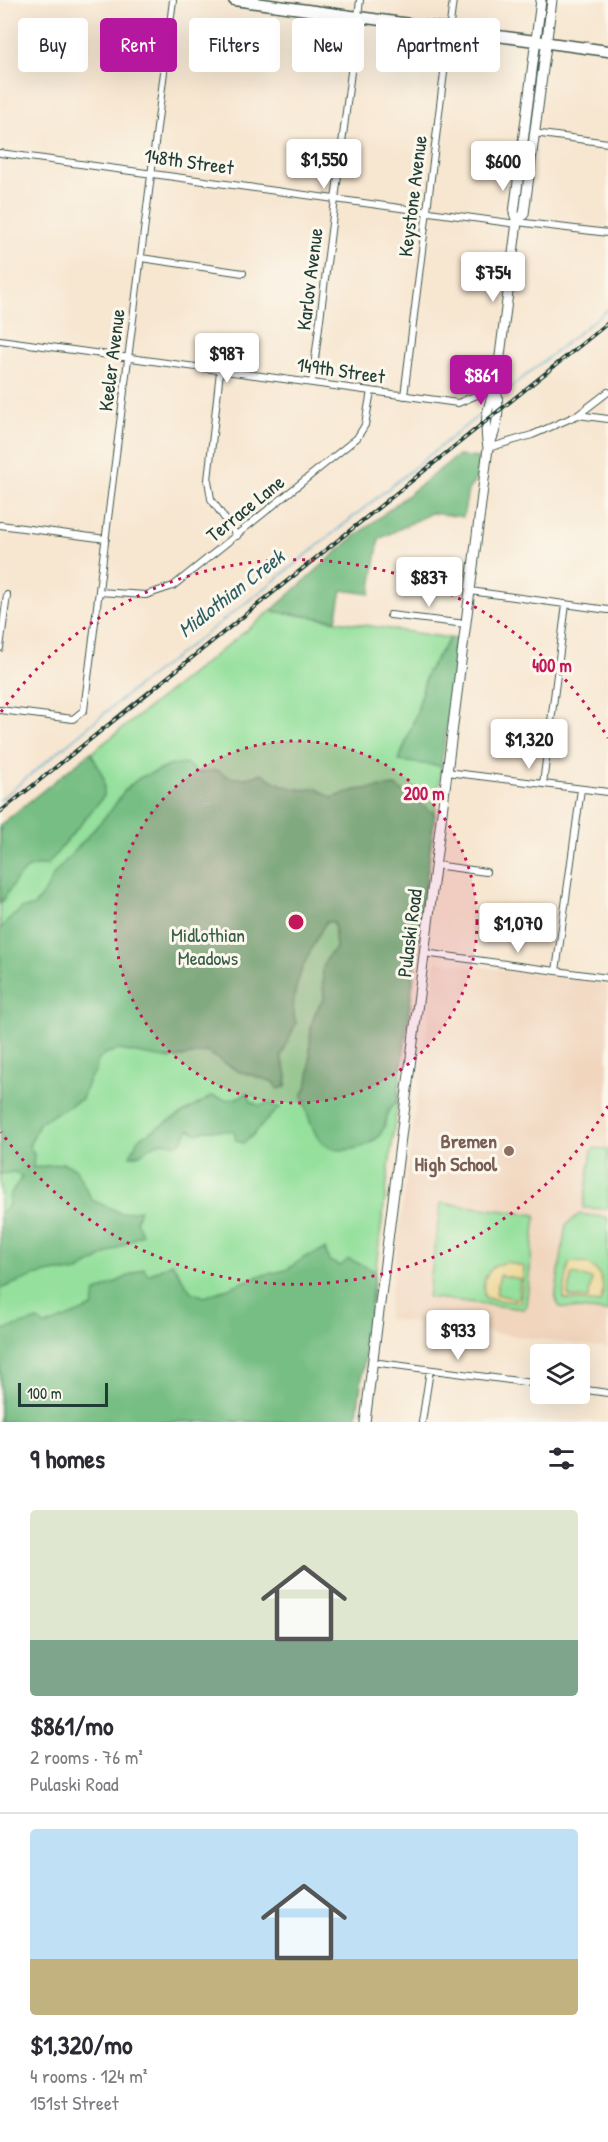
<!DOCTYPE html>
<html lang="en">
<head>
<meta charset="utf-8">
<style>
  :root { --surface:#fff; --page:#f7f7f7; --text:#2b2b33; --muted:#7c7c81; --line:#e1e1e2; --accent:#b5179e }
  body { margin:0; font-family:"Patrick Hand",sans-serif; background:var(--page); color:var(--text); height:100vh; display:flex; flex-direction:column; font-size:22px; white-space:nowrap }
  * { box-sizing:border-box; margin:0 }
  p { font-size:20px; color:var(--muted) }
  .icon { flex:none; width:33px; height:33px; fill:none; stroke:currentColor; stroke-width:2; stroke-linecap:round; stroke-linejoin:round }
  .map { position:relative; height:1422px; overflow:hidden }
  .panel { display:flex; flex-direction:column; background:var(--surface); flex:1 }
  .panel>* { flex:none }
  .banner { position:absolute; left:18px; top:18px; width:573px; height:54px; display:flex; gap:12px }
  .fabs { position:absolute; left:530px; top:1344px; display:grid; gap:12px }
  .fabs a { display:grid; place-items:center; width:60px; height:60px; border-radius:6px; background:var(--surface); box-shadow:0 6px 24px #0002; font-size:30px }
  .scale { position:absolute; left:18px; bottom:15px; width:90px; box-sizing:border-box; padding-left:6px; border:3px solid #1f3d34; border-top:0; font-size:16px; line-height:21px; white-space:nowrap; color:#1f3d34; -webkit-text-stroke:4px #fbf7ec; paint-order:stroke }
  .price { position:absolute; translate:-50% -51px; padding:0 14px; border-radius:6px; background:#fff; color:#222; font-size:20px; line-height:39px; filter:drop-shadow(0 2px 3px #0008) }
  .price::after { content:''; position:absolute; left:50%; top:36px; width:18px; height:14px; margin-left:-9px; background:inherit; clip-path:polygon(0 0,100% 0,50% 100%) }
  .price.on { background:var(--accent); color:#fff }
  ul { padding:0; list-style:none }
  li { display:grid; align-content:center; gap:12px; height:318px; padding:0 30px }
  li+li { border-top:2px solid var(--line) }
  li span { display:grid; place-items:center; height:186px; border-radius:6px; color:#555 }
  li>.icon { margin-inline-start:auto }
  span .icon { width:108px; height:108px; fill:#fffc; stroke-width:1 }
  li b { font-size:26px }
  h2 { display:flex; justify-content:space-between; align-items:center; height:72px; padding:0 30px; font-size:26px }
  .chip { padding:0 21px; border-radius:6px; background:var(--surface); box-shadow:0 6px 24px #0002; font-size:21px; line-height:54px }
  .chip.on { background:var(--accent); color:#fff }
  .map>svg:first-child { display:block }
  .built { fill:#f1d5bd }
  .green { fill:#94e09c; stroke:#5a8e68; stroke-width:1.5 }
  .forest { fill:#77be84; stroke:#4b7e5c; stroke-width:1.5 }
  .sand { fill:#eeda9e; stroke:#868c69; stroke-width:1.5; fill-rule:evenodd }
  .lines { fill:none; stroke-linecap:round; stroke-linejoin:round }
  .stream { stroke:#4fabcd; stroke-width:1.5 }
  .street-casing { stroke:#3f564b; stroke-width:8 }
  .secondary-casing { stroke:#3f564b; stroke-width:11 }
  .primary-casing { stroke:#3f564b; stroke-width:13 }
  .street { stroke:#fff; stroke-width:6 }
  .secondary { stroke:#fff; stroke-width:9 }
  .primary { stroke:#fff; stroke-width:10 }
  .rail-casing { stroke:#1f3d34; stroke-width:4 }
  .rail { stroke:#fbf7ec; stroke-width:1.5; stroke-dasharray:4.5; stroke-linecap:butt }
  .ring { fill:none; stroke:#c2185b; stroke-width:3; stroke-dasharray:3 6 }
  .education-dot { fill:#8d6e63; stroke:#fbf7ec; stroke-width:2 }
  .labels { text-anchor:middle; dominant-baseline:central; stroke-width:6; stroke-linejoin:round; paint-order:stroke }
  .street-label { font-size:20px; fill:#1f3d34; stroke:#fbf7ec }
  .park-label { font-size:20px; fill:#365e49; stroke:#fbf7ec }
  .education-label { font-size:20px; font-weight:bold; fill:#785e54; stroke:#fbf7ec; text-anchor:end }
  .water-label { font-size:21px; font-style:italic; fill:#2d5e62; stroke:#fbf7ec }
  .centre { fill:#c2185b; stroke:#fbf7ec; stroke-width:3 }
  .ring-label { font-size:18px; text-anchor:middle; font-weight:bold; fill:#c2185b; stroke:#fbf7ec; stroke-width:6; stroke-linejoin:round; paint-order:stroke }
</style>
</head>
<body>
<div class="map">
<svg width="608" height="1422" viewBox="0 0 608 1422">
  <rect width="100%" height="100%" fill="#fbf7ec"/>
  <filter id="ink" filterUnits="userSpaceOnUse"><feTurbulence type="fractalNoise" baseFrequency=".0167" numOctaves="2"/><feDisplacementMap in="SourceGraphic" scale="12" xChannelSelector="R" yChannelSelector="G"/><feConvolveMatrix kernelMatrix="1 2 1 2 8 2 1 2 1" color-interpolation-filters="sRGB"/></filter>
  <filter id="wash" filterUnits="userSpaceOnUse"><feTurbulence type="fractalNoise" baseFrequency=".008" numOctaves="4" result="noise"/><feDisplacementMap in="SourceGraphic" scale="24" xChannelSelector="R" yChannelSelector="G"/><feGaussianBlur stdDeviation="1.35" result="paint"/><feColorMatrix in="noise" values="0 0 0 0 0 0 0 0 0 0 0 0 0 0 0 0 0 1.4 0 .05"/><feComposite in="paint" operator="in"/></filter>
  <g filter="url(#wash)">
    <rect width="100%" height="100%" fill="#f7e6d0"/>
    <path class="built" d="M436,961L608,983V1348L387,1319Z"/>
    <path class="green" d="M271,611L450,638L427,672L417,712L399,760L441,766L356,1422H0V825Z
      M595,1148L608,1150V1209L583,1208L592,1151Z
      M441,1203L536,1215L526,1306L523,1309L428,1297Z
      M580,1214L608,1218V1312L560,1307L555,1299L566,1225Z"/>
    <path class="forest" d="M457,456L479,458L476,480L468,490L463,517L431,513L379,539L370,594L342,590L336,620L271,611L348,542Z
      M450,638L459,639L441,766L399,761L417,712L427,672Z
      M91,752L104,779V796L47,865C17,865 17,883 0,904V825Z
      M187,764L197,773L217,770C231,781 247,780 262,773C277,785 298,793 317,788L332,798L356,790L395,786L435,814L397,1101C381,1116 390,1120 381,1133C375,1142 364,1147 353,1149C314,1156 312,1124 302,1096C320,1068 298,1029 324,999C323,978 318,961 336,948L334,922H326C311,948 285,994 296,1023L281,1057L287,1075L286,1087L278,1089L274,1082L238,1071L206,1052L171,1059L118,1050L104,1054L97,1062L96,1071L89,1079L82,1099L40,1122L29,1146L34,1154L33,1168L63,1163L75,1168L92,1200L121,1213L140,1210L136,1220L142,1234L75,1273L57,1271L34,1276L0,1289V1213L8,1207L10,1195L22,1177L14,1172L0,1174V928L22,908L33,907L46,890L54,874L112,809L124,791L139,778L172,765Z
      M247,1093L251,1102L260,1106L268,1103L280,1108C268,1116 249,1142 243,1143L236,1140L234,1131L205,1130L197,1134L189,1129L182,1141L176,1145C151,1135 149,1156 130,1156L138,1139L212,1096C226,1101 234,1101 247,1093Z
      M325,1249L329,1261L340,1266L349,1259L375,1271L356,1422H0V1331L38,1320L46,1326L93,1307L95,1293L144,1268L148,1275L172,1263L191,1292L205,1297L259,1276L286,1270L305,1257Z"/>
    <path class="sand" d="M507,1262L524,1267L520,1303L485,1298C480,1280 488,1265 507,1262ZM500,1275L520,1279L518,1297L515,1299L496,1294Z
      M575,1262C598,1262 608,1282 600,1303L563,1299L569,1263ZM572,1274L592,1279L588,1299L570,1297L568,1294Z"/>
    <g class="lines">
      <path class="stream" d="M509,389L608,309
        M0,800L130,692L269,585L483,412"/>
    </g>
  </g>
  <g filter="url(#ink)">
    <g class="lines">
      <defs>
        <path id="street" d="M534,133L608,143
          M0,153L517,224
          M517,222L608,233
          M141,258L243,273
          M0,340L458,403L496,387
          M220,371L208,480L211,499L237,536
          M312,383L360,0
          M404,396L453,0
          M578,415L608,419
          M488,448L532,435L578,415L608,392
          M0,525L106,539
          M470,591L608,610
          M99,592L146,595L173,586L357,438L365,425L371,391
          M390,615L466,624
          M0,648L7,595
          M0,710L73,719L84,710L173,0
          M447,772L608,792
          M543,784L566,604
          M435,865L486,872
          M424,953L608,978
          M556,971L581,789
          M372,1362L540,1384
          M579,1389L608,1393
          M422,1422L430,1370"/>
        <path id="secondary" d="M517,222L524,214L552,0
          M488,448C484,425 486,409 496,387
          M365,1422L488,448C498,427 500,411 496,387L517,222L514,213L541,0"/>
        <path id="primary" d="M234,0L608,51"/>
      </defs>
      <use href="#street" class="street-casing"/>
      <use href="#secondary" class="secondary-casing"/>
      <use href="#primary" class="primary-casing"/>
      <use href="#street" class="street"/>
      <use href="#secondary" class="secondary"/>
      <use href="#primary" class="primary"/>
      <defs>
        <path id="rail" d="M0,812L608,323"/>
      </defs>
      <use href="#rail" class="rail-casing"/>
      <use href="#rail" class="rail"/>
    </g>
  </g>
  <circle cx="296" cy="922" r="181" fill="#c2185b" fill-opacity=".12"/>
  <g class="ring">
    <circle cx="296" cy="922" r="181"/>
    <path d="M608 1106A362 362 0 0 1 1 1132M1 712A362 362 0 0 1 608 738"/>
  </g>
  <circle class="education-dot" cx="509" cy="1151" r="6"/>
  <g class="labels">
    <g class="street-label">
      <text transform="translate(189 161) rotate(8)">148th Street</text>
      <text transform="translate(412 196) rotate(-83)">Keystone Avenue</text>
      <text transform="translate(309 279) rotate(-83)">Karlov Avenue</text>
      <text transform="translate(111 360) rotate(-83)">Keeler Avenue</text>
      <text transform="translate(341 370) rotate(8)">149th Street</text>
      <text transform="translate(245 508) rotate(-39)">Terrace Lane</text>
      <text transform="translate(409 933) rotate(-83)">Pulaski Road</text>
    </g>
    <g class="park-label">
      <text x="208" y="934">Midlothian<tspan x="208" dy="23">Meadows</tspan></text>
    </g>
    <g class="education-label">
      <text x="497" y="1140">Bremen<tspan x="497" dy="23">High School</tspan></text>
    </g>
    <g class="water-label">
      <text transform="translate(231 593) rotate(-38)">Midlothian Creek</text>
    </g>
  </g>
  <circle cx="296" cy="922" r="9" class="centre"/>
  <g class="ring-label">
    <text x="552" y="672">400 m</text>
    <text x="424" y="800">200 m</text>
  </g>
</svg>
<div class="fabs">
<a><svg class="icon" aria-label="layers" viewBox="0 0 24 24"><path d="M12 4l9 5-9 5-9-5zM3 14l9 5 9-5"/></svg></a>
</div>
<div class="scale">100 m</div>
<b class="price" style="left:324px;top:190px">$1,550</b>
<b class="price" style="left:503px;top:192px">$600</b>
<b class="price" style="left:493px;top:303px">$754</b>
<b class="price" style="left:227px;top:384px">$987</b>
<b class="price on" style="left:481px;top:406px">$861</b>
<b class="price" style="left:429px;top:608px">$837</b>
<b class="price" style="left:529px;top:770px">$1,320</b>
<b class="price" style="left:518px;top:954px">$1,070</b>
<b class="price" style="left:458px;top:1361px">$933</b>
<div class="banner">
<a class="chip">Buy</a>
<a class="chip on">Rent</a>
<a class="chip">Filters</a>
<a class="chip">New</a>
<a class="chip">Apartment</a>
</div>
</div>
<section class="panel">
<h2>9 homes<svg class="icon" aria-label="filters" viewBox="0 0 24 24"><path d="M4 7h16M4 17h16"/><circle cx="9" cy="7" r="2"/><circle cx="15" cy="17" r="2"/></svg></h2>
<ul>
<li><span style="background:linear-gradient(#dfe7d0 70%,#7fa58c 0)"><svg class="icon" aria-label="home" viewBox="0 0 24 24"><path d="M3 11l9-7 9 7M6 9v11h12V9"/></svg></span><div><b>$861/mo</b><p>2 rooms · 76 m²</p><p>Pulaski Road</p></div></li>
<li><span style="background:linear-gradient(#bfe0f5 70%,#c2b280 0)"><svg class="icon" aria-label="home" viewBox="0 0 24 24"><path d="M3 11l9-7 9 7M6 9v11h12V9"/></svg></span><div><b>$1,320/mo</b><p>4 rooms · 124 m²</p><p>151st Street</p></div></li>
</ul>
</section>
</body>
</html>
